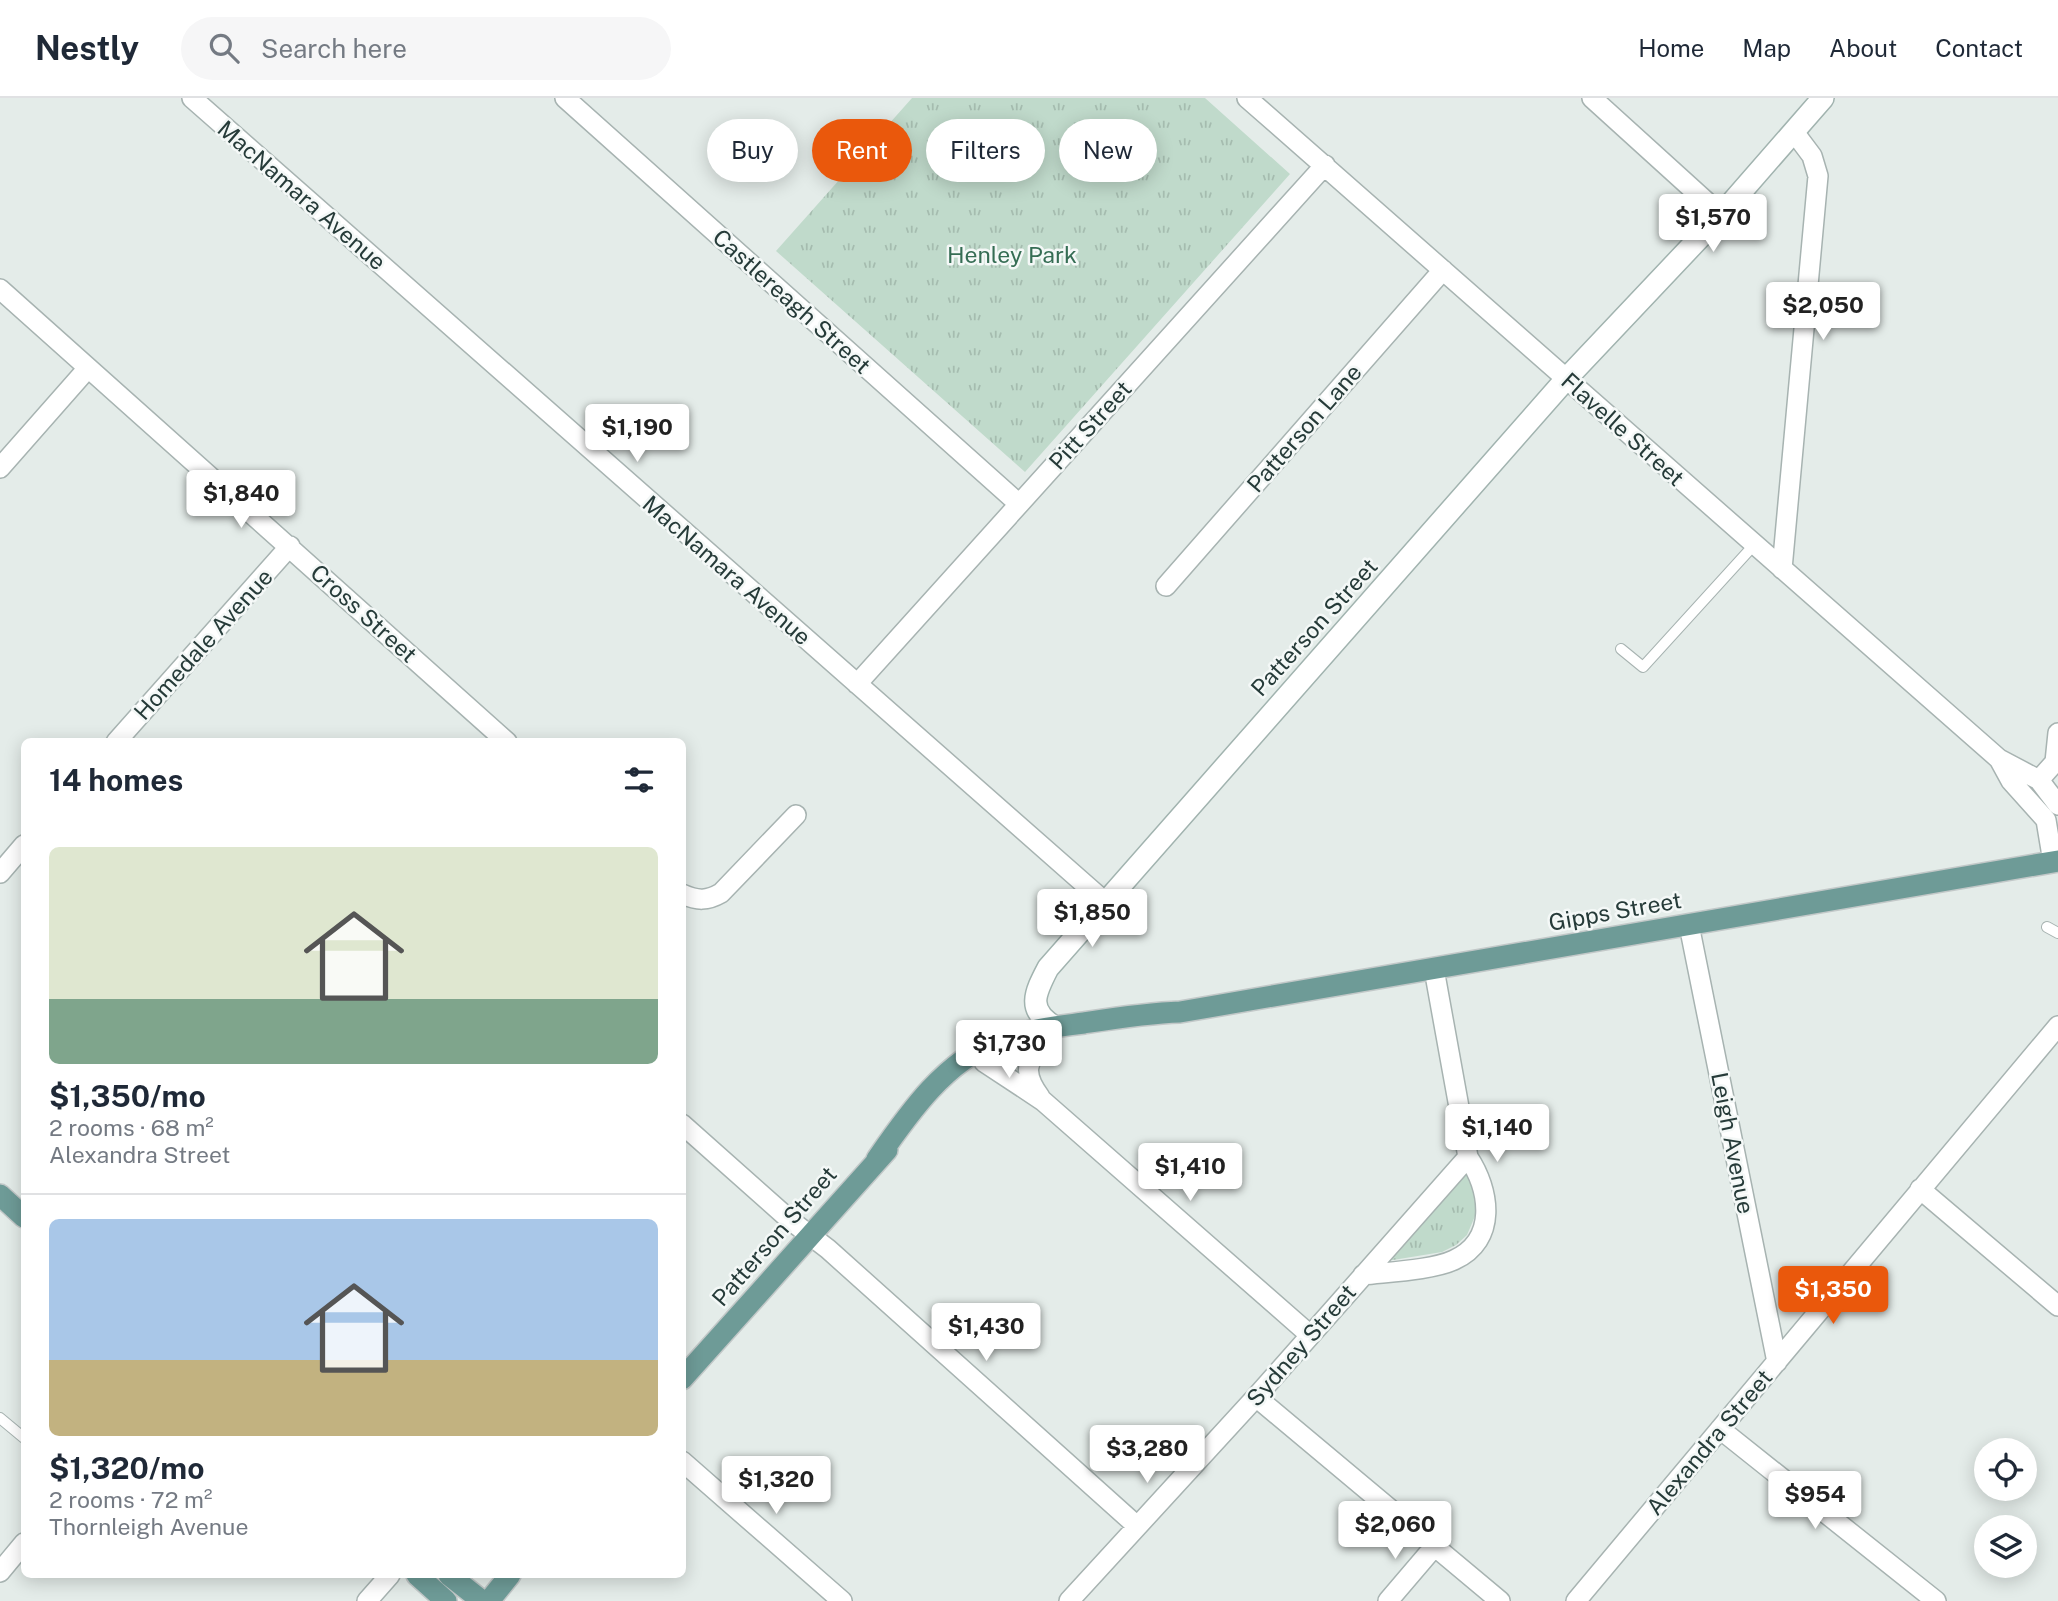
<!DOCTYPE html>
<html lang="en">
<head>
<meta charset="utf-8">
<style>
  :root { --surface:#fff; --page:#f6f6f7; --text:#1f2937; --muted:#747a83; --line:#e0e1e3; --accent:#ea580c }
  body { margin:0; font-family:"Public Sans",sans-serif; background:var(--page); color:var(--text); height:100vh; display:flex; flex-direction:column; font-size:26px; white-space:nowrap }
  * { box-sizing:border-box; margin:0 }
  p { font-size:23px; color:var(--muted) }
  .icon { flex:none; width:38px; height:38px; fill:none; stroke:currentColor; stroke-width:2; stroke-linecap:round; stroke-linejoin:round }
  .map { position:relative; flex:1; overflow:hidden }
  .details { position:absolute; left:21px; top:640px; width:665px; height:840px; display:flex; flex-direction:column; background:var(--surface); border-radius:10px; box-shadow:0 4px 18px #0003 }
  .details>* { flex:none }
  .banner { position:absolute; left:707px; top:21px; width:665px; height:63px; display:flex; gap:14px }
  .fabs { position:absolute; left:1974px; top:1340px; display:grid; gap:14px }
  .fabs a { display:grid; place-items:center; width:63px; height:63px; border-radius:50%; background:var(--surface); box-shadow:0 4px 18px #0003; font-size:35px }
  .price { position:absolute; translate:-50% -60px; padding:0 16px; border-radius:7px; background:#fff; color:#222; font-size:23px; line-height:46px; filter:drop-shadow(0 2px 4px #0008) }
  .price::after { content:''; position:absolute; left:50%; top:42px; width:21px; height:16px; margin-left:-10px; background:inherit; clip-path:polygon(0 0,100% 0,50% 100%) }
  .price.current { background:var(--accent); color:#fff }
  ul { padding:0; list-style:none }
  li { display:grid; align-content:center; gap:14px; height:371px; padding:0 28px }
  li+li { border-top:2px solid var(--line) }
  li span { display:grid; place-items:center; height:217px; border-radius:10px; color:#555 }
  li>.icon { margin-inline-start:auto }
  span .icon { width:126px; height:126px; fill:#fffc; stroke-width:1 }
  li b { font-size:30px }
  h2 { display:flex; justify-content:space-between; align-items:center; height:84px; padding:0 28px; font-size:30px }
  .chip { padding:0 24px; border-radius:32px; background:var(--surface); box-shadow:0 4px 18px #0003; font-size:24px; line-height:63px }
  .chip.current { background:var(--accent); color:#fff }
  header { display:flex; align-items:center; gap:42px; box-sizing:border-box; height:98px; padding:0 35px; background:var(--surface); border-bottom:2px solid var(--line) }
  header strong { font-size:33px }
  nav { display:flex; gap:38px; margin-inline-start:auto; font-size:24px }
  .search { width:490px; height:63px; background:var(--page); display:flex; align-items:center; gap:18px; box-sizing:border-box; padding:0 24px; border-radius:38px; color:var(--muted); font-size:26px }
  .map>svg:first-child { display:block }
  .grass { fill:url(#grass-tufts) }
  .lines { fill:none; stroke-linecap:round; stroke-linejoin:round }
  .lane-casing { stroke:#a7b3b1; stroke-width:12 }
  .street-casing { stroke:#a7b3b1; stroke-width:22 }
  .secondary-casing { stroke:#a1b3af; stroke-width:24 }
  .primary-casing { stroke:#c2c8c8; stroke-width:24 }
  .lane { stroke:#fff; stroke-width:10 }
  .street { stroke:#fff; stroke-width:19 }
  .secondary { stroke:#fff; stroke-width:21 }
  .primary { stroke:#6e9b97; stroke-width:21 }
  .labels { text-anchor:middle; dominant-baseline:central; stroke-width:5; stroke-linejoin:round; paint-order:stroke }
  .street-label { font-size:23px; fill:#263b39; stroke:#f4f8f7 }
  .park-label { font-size:23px; fill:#356d54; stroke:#f4f8f7 }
</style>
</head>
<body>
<header>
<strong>Nestly</strong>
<div class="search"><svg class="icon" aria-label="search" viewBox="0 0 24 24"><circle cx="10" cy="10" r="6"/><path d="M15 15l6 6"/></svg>Search here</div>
<nav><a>Home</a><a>Map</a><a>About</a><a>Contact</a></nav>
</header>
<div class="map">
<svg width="2058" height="1503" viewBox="0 0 2058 1503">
  <defs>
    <pattern id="grass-tufts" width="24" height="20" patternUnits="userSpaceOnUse" patternTransform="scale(1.75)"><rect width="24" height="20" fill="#c0dacb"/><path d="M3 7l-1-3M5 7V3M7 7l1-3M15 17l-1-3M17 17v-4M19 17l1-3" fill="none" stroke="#a5bcaf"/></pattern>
  </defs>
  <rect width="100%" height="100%" fill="#e4ece9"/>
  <path class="grass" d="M912,0H1205L1290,76L1025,374L776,153Z
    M1467,1070L1478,1111L1467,1137L1456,1147L1442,1154L1393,1162L1389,1161Z"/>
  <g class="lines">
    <defs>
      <path id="lane" d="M1621,551L1643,569L1754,447
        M2047,829L2058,835
        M0,1320L24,1340"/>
      <path id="street" d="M192,0L1105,804
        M565,0L1019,406
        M1247,0L1999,661L2039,682L2058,707
        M1592,0L1721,117
        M0,191L507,644
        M0,370L88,270
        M1782,471L1818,78L1812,58L1794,34
        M1166,488L1443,172
        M857,586L1325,67
        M116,644L290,448
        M1999,661L2011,683L2046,722L2053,764
        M2039,682L2055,664L2058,635
        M0,775L24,747
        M682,796C698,803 707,803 721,795L796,717
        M1689,827L1777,1264
        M984,964L1043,1003L1310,1237
        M1040,999C1023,976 1025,964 1045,944
        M682,1026L790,1122L828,1151L1137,1428
        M1920,1091L2058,1208
        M1363,1177C1387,1174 1433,1172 1454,1162C1498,1142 1490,1092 1468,1059
        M1256,1299L1500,1503
        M1720,1331L1936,1503
        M682,1363L842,1503
        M0,1474L24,1445
        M367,1503L390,1477
        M1069,1503L1256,1299L1468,1059L1434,871
        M1388,1503L1434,1449
        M1576,1503L2058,928"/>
      <path id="secondary" d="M1055,929C1026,912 1035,895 1048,870L1567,280L1721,117L1823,0"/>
      <path id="primary" d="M877,1061C909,1015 944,964 999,942C1026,932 1055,929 1084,925C1116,920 1147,915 1180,914L2058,763
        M0,1097L24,1119
        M682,1281L887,1052
        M417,1477L446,1503
        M449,1477L482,1503
        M489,1503L510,1477"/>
    </defs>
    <use href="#lane" class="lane-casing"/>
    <use href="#street" class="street-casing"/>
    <use href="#secondary" class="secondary-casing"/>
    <use href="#primary" class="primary-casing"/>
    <use href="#lane" class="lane"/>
    <use href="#street" class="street"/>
    <use href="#secondary" class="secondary"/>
    <use href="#primary" class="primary"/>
  </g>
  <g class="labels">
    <g class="street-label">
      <text transform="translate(302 97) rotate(41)">MacNamara Avenue</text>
      <text transform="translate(792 203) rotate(42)">Castlereagh Street</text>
      <text transform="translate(1090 327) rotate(-48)">Pitt Street</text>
      <text transform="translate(1304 330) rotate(-49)">Patterson Lane</text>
      <text transform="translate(1623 331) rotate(42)">Flavelle Street</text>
      <text transform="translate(727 472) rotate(41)">MacNamara Avenue</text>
      <text transform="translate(364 515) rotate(42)">Cross Street</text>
      <text transform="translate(1314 529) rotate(-48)">Patterson Street</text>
      <text transform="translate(203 546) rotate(-48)">Homedale Avenue</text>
      <text transform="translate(1615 813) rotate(-10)">Gipps Street</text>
      <text transform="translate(1733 1045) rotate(79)">Leigh Avenue</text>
      <text transform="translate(774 1138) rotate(-49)">Patterson Street</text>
      <text transform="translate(1301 1247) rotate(-49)">Sydney Street</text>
      <text transform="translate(1709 1344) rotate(-50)">Alexandra Street</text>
    </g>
    <g class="park-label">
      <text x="1012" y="156">Henley Park</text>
    </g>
  </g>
</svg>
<div class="fabs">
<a><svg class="icon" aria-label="locate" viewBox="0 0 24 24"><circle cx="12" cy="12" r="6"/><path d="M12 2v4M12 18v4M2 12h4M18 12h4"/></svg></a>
<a><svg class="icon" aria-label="layers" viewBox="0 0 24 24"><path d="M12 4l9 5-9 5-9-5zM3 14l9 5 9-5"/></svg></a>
</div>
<b class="price" style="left:1713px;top:156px">$1,570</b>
<b class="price" style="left:1823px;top:244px">$2,050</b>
<b class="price" style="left:637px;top:366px">$1,190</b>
<b class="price" style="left:241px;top:432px">$1,840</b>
<b class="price" style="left:1092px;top:851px">$1,850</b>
<b class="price" style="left:1009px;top:982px">$1,730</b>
<b class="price" style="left:1497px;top:1066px">$1,140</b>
<b class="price" style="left:1190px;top:1105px">$1,410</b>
<b class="price current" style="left:1833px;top:1228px">$1,350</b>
<b class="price" style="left:986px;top:1265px">$1,430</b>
<b class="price" style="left:1147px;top:1387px">$3,280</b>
<b class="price" style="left:776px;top:1418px">$1,320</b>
<b class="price" style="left:1815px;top:1433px">$954</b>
<b class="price" style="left:1395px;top:1463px">$2,060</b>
<div class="banner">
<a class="chip">Buy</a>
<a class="chip current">Rent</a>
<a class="chip">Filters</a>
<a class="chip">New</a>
</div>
<section class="details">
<h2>14 homes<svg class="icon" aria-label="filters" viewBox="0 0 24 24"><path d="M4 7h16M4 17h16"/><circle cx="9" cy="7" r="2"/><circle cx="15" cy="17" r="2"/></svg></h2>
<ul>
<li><span style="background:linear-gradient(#dfe7d0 70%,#7fa58c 0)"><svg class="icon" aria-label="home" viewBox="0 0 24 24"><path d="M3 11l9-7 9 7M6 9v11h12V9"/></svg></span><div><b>$1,350/mo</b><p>2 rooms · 68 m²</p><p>Alexandra Street</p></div></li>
<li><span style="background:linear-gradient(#a9c7e8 65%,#c2b280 0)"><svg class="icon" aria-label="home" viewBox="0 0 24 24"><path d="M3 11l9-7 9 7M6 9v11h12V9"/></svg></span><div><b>$1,320/mo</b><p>2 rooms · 72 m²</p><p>Thornleigh Avenue</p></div></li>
</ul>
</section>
</div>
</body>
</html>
